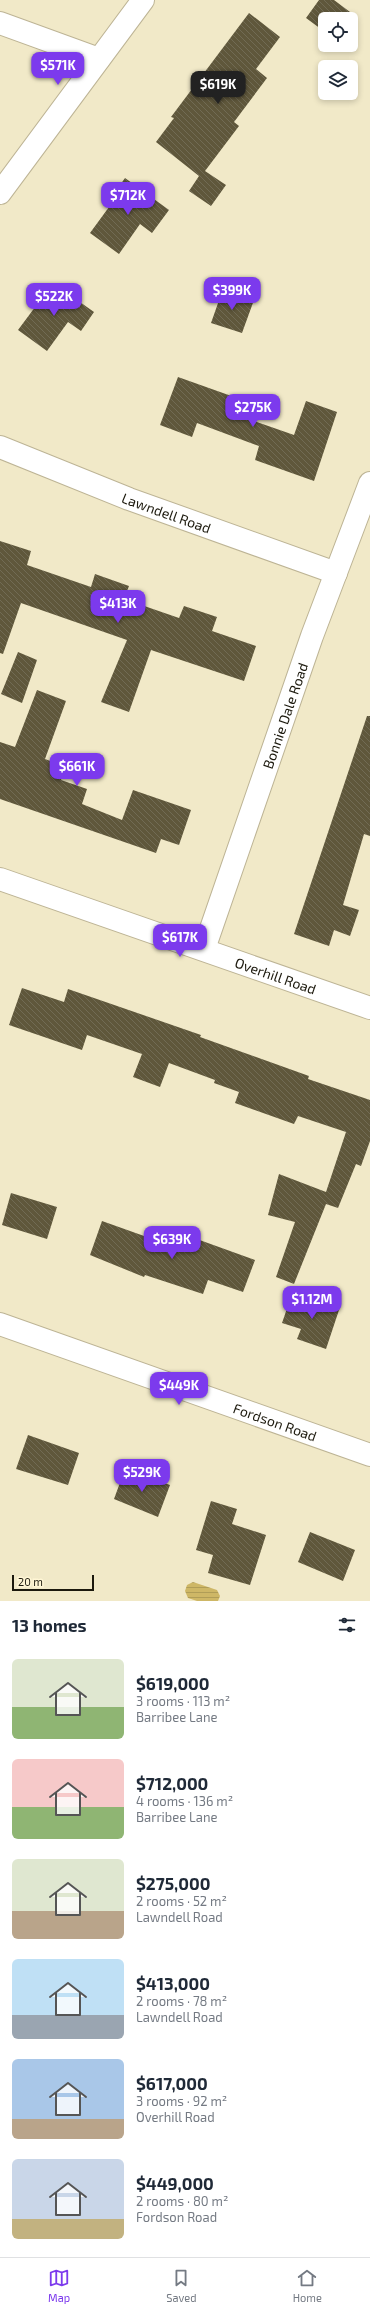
<!DOCTYPE html>
<html lang="en">
<head>
<meta charset="utf-8">
<style>
  :root { --surface:#fff; --page:#f2f2f3; --text:#1f2937; --muted:#747a83; --line:#e0e1e3; --accent:#7c3aed }
  body { margin:0; font-family:"Exo 2",sans-serif; background:var(--page); color:var(--text); height:100vh; display:flex; flex-direction:column; font-size:15px; white-space:nowrap }
  * { box-sizing:border-box; margin:0 }
  p { font-size:13px; color:var(--muted) }
  .icon { flex:none; width:22px; height:22px; fill:none; stroke:currentColor; stroke-width:2; stroke-linecap:round; stroke-linejoin:round }
  .map { position:relative; height:1601px; overflow:hidden }
  .panel { display:flex; flex-direction:column; background:var(--surface); flex:1 }
  .panel>* { flex:none }
  .buttons { position:absolute; left:318px; top:12px; display:grid; gap:8px }
  .buttons a { display:grid; place-items:center; width:40px; height:40px; border-radius:6px; background:var(--surface); box-shadow:0 2px 6px #0003; font-size:20px }
  .scale { position:absolute; left:12px; bottom:10px; width:82px; box-sizing:border-box; padding-left:4px; border:2px solid #1c190d; border-top:0; font-size:11px; line-height:14px; white-space:nowrap; color:#1c190d; -webkit-text-stroke:3px #fff6d5; paint-order:stroke }
  .price { position:absolute; translate:-50% -34px; padding:0 9px; border-radius:8px; background:var(--accent); color:#fff; font-size:13px; line-height:26px; filter:drop-shadow(0 1px 2px #0008) }
  .price::after { content:''; position:absolute; left:50%; top:24px; width:12px; height:9px; margin-left:-6px; background:inherit; clip-path:polygon(0 0,100% 0,50% 100%) }
  .price.current { background:#222; color:#fff }
  ul { padding:0; list-style:none }
  li { display:flex; align-items:center; gap:12px; height:100px; padding:0 12px }
  li span { display:grid; place-items:center; flex:none; width:112px; height:80px; border-radius:6px; color:#555 }
  li>.icon { margin-inline-start:auto }
  span .icon { width:48px; height:48px; fill:#fffc; stroke-width:1 }
  li b { font-size:17px }
  h2 { display:flex; justify-content:space-between; align-items:center; height:48px; padding:0 12px; font-size:17px }
  .dock { display:flex; justify-content:space-around; align-items:center; height:56px; border-top:1px solid var(--line); background:var(--surface); font-size:11px; color:var(--muted) }
  .dock a { display:grid; justify-items:center; gap:2px }
  .dock .current { color:var(--accent) }
  .map>svg:first-child { display:block }
  .water { fill:url(#water-rules) }
  .building { fill:url(#building-back-hatch) }
  .lines { fill:none; stroke-linecap:round; stroke-linejoin:round }
  .minor-casing { stroke:#bdb495; stroke-width:24 }
  .minor { stroke:#fff; stroke-width:22 }
  .labels { text-anchor:middle; dominant-baseline:central; stroke-width:4; stroke-linejoin:round; paint-order:stroke }
  .street-label { font-size:14px; fill:#1c190d; stroke:#fff6d5 }
</style>
</head>
<body>
<div class="map">
<svg width="370" height="1601" viewBox="0 0 370 1601">
  <defs>
    <pattern id="water-rules" width="6" height="5" patternUnits="userSpaceOnUse"><rect width="6" height="5" fill="#ceb766"/><path d="M0 2.5h6" fill="none" stroke="#b09d57"/></pattern>
    <pattern id="building-back-hatch" width="6" height="6" patternUnits="userSpaceOnUse"><rect width="6" height="6" fill="#5f573b"/><path d="M-1 5l2 2M0 0l6 6M5-1l2 2" fill="none" stroke="#716b54"/></pattern>
  </defs>
  <rect width="100%" height="100%" fill="#f1e9c8"/>
  <path class="water" d="M193,1582L217,1590L220,1596L218,1601H197L188,1598L185,1591L187,1585Z"/>
  <path class="building" d="M319,0H334L354,15L351,19H325V32L306,18Z
    M249,13L280,37L256,69L267,78L234,122L239,126L205,171L226,185L211,206L189,191L199,176L156,142L174,118L171,117Z
    M125,178L169,210L152,233L140,224L119,254L90,233L109,207L106,205Z
    M53,283L94,312L81,331L68,322L47,351L18,330Z
    M223,289L254,300L242,333L211,323Z
    M178,377L237,398L231,413L294,435L306,401L337,412L314,481L255,460L259,446L197,423L192,437L160,425Z
    M0,541L31,551L27,565L91,587L95,574L129,586L124,599L179,618L184,606L217,617L212,631L256,646L244,681L151,650L129,712L101,702L127,640L21,603L3,654L0,653Z
    M18,652L37,660L22,703L1,694Z
    M37,690L66,701L45,759L66,767L61,780L87,789L82,804L122,820L133,790L191,810L179,845L161,839L156,853L0,799V742L15,747Z
    M367,716H370V836L364,834L343,905L359,910L350,936L334,930L329,946L294,934Z
    M22,988L64,1002L68,989L201,1035L200,1037L309,1076L308,1079L370,1100V1141L361,1166L356,1164L338,1208L326,1204L294,1284L276,1277L295,1222L268,1215L279,1174L326,1192L346,1132L298,1116L294,1124L235,1103L239,1092L214,1083L215,1080L169,1063L160,1087L133,1077L142,1054L87,1035L82,1050L9,1025Z
    M11,1193L57,1207L47,1239L2,1225Z
    M102,1221L189,1252L194,1238L255,1260L243,1292L208,1280L203,1294L145,1275L144,1277L90,1255Z
    M292,1294L340,1307L326,1349L297,1339L301,1329L282,1323Z
    M28,1435L79,1453L68,1485L16,1469Z
    M125,1469L170,1485L158,1517L114,1499Z
    M211,1501L237,1509L232,1524L266,1535L250,1585L208,1573L213,1555L196,1550Z
    M310,1532L355,1550L343,1581L298,1562Z"/>
  <g class="lines">
    <defs>
      <g id="minor">
        <path d="M0,23L99,59"/>
        <path d="M0,193L143,0"/>
        <path id="s1" d="M0,447L129,499L336,573"/>
        <path id="s2" d="M0,879L370,1008"/>
        <path id="s3" d="M204,949L312,636L370,483"/>
        <path id="s4" d="M0,1324L370,1455"/>
      </g>
    </defs>
    <use href="#minor" class="minor-casing"/>
    <use href="#minor" class="minor"/>
  </g>
  <g class="labels">
    <g class="street-label">
      <text stroke="none"><textPath href="#s1" startOffset="179">Lawndell Road</textPath></text>
      <text stroke="none"><textPath href="#s3" startOffset="247">Bonnie Dale Road</textPath></text>
      <text stroke="none"><textPath href="#s2" startOffset="292">Overhill Road</textPath></text>
      <text stroke="none"><textPath href="#s4" startOffset="292">Fordson Road</textPath></text>
    </g>
  </g>
</svg>
<div class="buttons">
<a><svg class="icon" aria-label="locate" viewBox="0 0 24 24"><circle cx="12" cy="12" r="6"/><path d="M12 2v4M12 18v4M2 12h4M18 12h4"/></svg></a>
<a><svg class="icon" aria-label="layers" viewBox="0 0 24 24"><path d="M12 4l9 5-9 5-9-5zM3 14l9 5 9-5"/></svg></a>
</div>
<div class="scale">20 m</div>
<b class="price" style="left:58px;top:86px">$571K</b>
<b class="price current" style="left:218px;top:105px">$619K</b>
<b class="price" style="left:128px;top:216px">$712K</b>
<b class="price" style="left:232px;top:311px">$399K</b>
<b class="price" style="left:54px;top:317px">$522K</b>
<b class="price" style="left:253px;top:428px">$275K</b>
<b class="price" style="left:118px;top:624px">$413K</b>
<b class="price" style="left:77px;top:787px">$661K</b>
<b class="price" style="left:180px;top:958px">$617K</b>
<b class="price" style="left:172px;top:1260px">$639K</b>
<b class="price" style="left:312px;top:1320px">$1.12M</b>
<b class="price" style="left:179px;top:1406px">$449K</b>
<b class="price" style="left:142px;top:1493px">$529K</b>
</div>
<section class="panel">
<h2>13 homes<svg class="icon" aria-label="filters" viewBox="0 0 24 24"><path d="M4 7h16M4 17h16"/><circle cx="9" cy="7" r="2"/><circle cx="15" cy="17" r="2"/></svg></h2>
<ul>
<li><span style="background:linear-gradient(#dfe7d0 60%,#8fb573 0)"><svg class="icon" aria-label="home" viewBox="0 0 24 24"><path d="M3 11l9-7 9 7M6 9v11h12V9"/></svg></span><div><b>$619,000</b><p>3 rooms · 113 m²</p><p>Barribee Lane</p></div></li>
<li><span style="background:linear-gradient(#f6c9c9 60%,#8fb573 0)"><svg class="icon" aria-label="home" viewBox="0 0 24 24"><path d="M3 11l9-7 9 7M6 9v11h12V9"/></svg></span><div><b>$712,000</b><p>4 rooms · 136 m²</p><p>Barribee Lane</p></div></li>
<li><span style="background:linear-gradient(#dfe7d0 65%,#b9a48a 0)"><svg class="icon" aria-label="home" viewBox="0 0 24 24"><path d="M3 11l9-7 9 7M6 9v11h12V9"/></svg></span><div><b>$275,000</b><p>2 rooms · 52 m²</p><p>Lawndell Road</p></div></li>
<li><span style="background:linear-gradient(#bfe0f5 70%,#9aa5b1 0)"><svg class="icon" aria-label="home" viewBox="0 0 24 24"><path d="M3 11l9-7 9 7M6 9v11h12V9"/></svg></span><div><b>$413,000</b><p>2 rooms · 78 m²</p><p>Lawndell Road</p></div></li>
<li><span style="background:linear-gradient(#a9c7e8 75%,#b9a48a 0)"><svg class="icon" aria-label="home" viewBox="0 0 24 24"><path d="M3 11l9-7 9 7M6 9v11h12V9"/></svg></span><div><b>$617,000</b><p>3 rooms · 92 m²</p><p>Overhill Road</p></div></li>
<li><span style="background:linear-gradient(#c9d6e8 75%,#c2b280 0)"><svg class="icon" aria-label="home" viewBox="0 0 24 24"><path d="M3 11l9-7 9 7M6 9v11h12V9"/></svg></span><div><b>$449,000</b><p>2 rooms · 80 m²</p><p>Fordson Road</p></div></li>
</ul>
</section>
<nav class="dock">
<a class="current"><svg class="icon" aria-label="map" viewBox="0 0 24 24"><path d="M3 6l6-2 6 2 6-2v14l-6 2-6-2-6 2zM9 4v14M15 6v14"/></svg>Map</a>
<a><svg class="icon" aria-label="saved" viewBox="0 0 24 24"><path d="M7 4h10v16l-5-4-5 4z"/></svg>Saved</a>
<a><svg class="icon" aria-label="home" viewBox="0 0 24 24"><path d="M3 11l9-7 9 7M6 9v11h12V9"/></svg>Home</a>
</nav>
</body>
</html>
